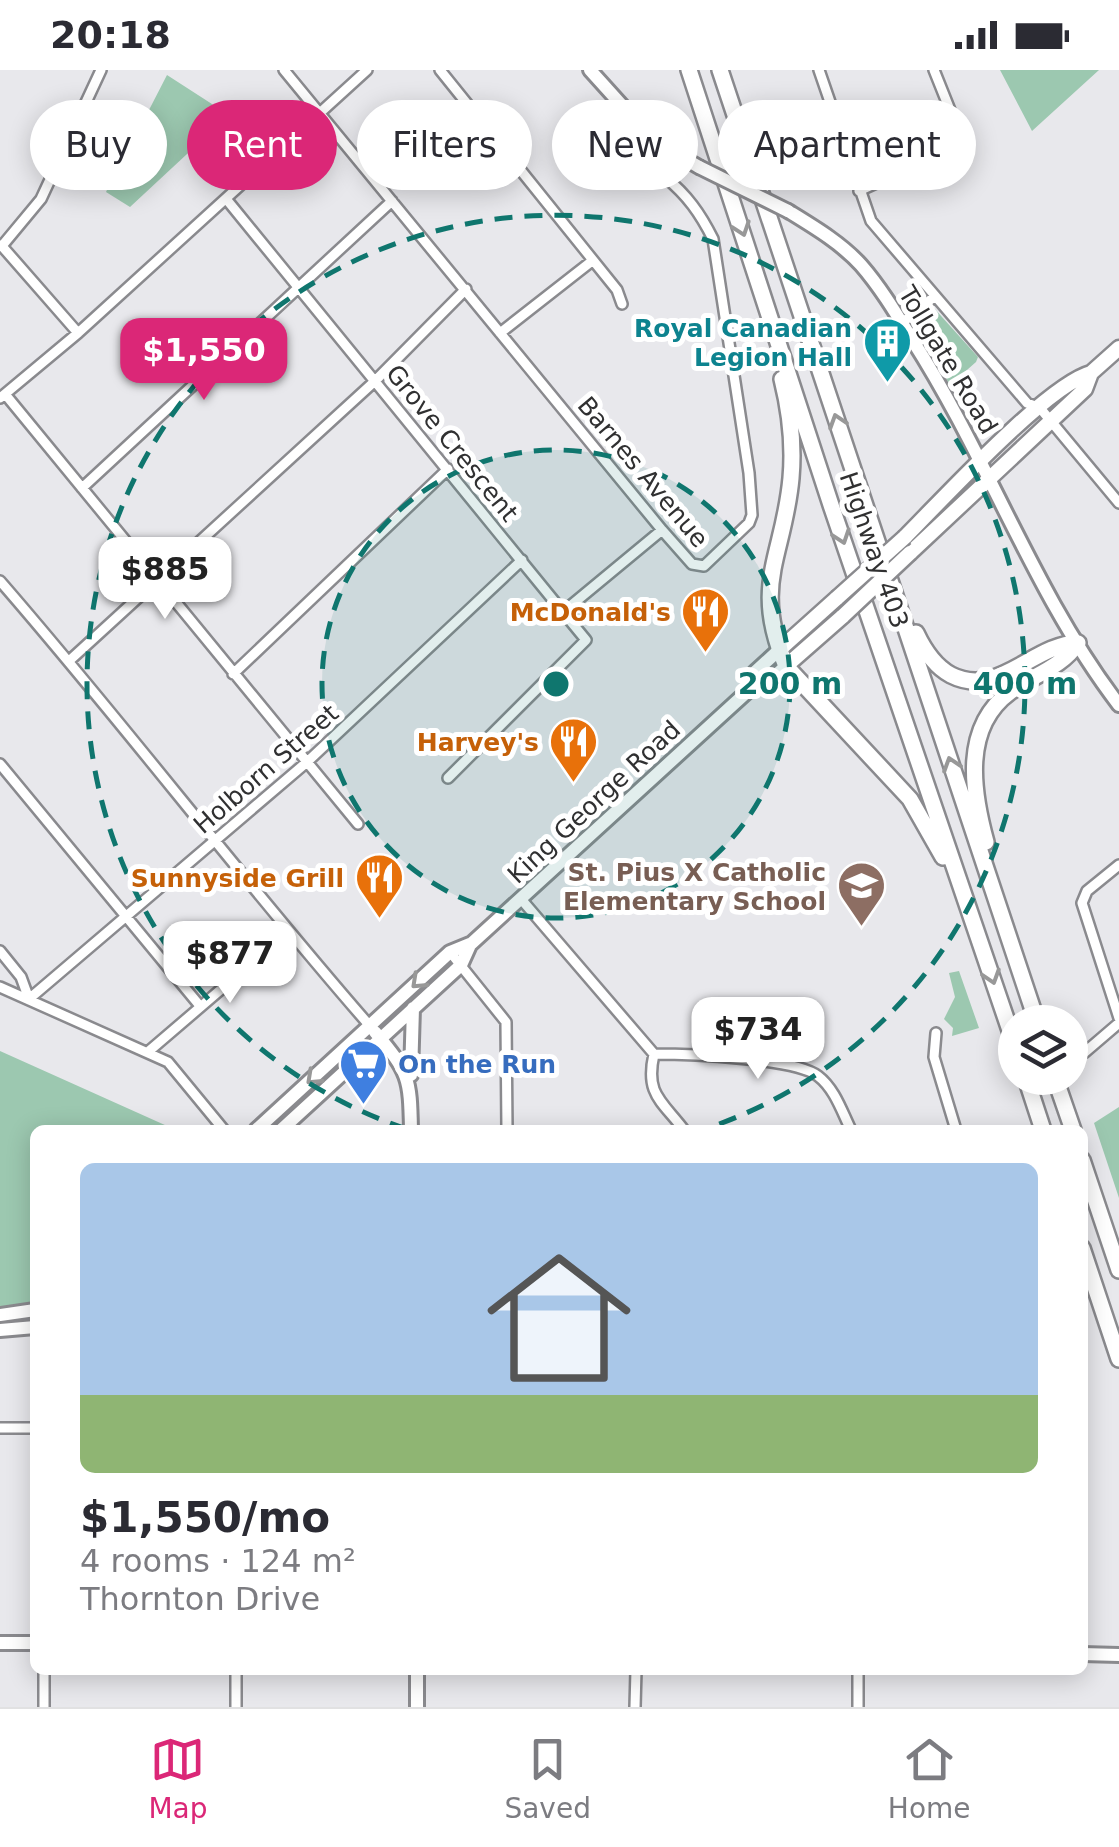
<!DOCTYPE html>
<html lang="en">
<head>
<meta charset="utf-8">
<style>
  :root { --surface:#fff; --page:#f2f2f3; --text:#2b2b33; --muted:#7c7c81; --line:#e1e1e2; --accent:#db2777 }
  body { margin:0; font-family:"DejaVu Sans",sans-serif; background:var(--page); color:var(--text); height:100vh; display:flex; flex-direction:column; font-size:38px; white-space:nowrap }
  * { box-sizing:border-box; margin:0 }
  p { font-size:32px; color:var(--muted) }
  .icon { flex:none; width:55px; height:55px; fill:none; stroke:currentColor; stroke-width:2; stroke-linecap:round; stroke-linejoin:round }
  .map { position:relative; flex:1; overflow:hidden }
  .drawer { position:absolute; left:30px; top:1055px; width:1058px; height:550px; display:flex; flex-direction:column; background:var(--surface); border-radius:15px; box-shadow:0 5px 25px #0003 }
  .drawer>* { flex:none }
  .hud { position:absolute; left:30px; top:30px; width:1060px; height:90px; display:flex; gap:20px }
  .fabs { position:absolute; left:998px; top:935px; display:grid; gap:20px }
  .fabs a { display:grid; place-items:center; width:90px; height:90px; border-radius:50%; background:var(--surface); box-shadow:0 5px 25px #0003; font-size:50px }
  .price { position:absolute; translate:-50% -85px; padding:0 22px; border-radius:20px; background:#fff; color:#222; font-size:32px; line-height:65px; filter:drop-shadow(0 2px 5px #0008) }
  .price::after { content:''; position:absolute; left:50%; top:60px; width:30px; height:22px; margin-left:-15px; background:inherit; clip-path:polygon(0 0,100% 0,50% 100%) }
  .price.selected { background:var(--accent); color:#fff }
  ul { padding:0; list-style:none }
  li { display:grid; align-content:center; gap:20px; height:530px; padding:0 50px }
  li+li { border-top:2px solid var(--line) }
  li span { display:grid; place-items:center; height:310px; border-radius:15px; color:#555 }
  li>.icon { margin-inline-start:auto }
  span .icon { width:180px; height:180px; fill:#fffc; stroke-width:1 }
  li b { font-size:42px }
  .chip { padding:0 35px; border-radius:45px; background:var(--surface); box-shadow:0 5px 25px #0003; font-size:35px; line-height:90px }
  .chip.selected { background:var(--accent); color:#fff }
  .status { display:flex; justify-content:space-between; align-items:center; height:70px; padding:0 50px; background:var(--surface); direction:ltr }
  .status svg { height:28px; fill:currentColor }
  .dock { display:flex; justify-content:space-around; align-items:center; height:140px; border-top:2px solid var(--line); background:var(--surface); font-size:28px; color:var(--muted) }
  .dock a { display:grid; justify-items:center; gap:5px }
  .dock .selected { color:var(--accent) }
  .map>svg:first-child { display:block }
  .green { fill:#9cc8b0 }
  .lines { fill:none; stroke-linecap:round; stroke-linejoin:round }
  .street-casing { stroke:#8a8a8e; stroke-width:14 }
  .secondary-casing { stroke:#8a8a8e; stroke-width:18 }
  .primary-casing { stroke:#8a8a8e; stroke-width:19 }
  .highway-casing { stroke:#8a8a8e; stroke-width:20 }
  .street { stroke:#fff; stroke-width:9 }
  .secondary { stroke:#fff; stroke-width:12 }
  .primary { stroke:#fff; stroke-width:14 }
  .highway { stroke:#fff; stroke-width:15 }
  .secondary-bridge-casing { stroke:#8a8a8e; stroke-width:18; stroke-linecap:butt }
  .primary-bridge-casing { stroke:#8a8a8e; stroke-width:19; stroke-linecap:butt }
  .secondary-bridge { stroke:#fff; stroke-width:12 }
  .primary-bridge { stroke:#fff; stroke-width:14 }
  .oneway { stroke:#989898 }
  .ring { fill:none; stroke:#0f766e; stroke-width:5; stroke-dasharray:18 12 }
  .labels { text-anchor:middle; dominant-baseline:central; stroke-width:10; stroke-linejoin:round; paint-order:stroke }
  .culture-label { font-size:25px; font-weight:bold; fill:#0d838f; stroke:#fff; text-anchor:end }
  .street-label { font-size:25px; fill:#303031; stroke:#fff }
  .food-label { font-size:25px; font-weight:bold; fill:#c56008; stroke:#fff; text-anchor:end }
  .education-label { font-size:25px; font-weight:bold; fill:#785e54; stroke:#fff; text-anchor:end }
  .shop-label { font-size:25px; font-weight:bold; fill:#366cbe; stroke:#fff; text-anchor:start }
  .centre { fill:#0f766e; stroke:#fff; stroke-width:5 }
  .ring-label { font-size:30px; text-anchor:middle; font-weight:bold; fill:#0f766e; stroke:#fff; stroke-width:10; stroke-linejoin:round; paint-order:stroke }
</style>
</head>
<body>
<div class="status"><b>20:18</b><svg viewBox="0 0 49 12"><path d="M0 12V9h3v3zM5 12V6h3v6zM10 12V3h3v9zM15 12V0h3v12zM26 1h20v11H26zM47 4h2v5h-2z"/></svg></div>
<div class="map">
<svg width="1119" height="1637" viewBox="0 0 1119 1637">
  <rect width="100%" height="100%" fill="#e8e8ec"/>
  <path class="green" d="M1000,0H1099L1032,61Z
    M167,5L229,45L130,137L106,122L126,80L88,64L92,56L133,71Z
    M933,237L978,287L976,292L950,315L914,257L915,248Z
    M959,901L979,958L952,966L953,958L944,949L955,927L949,903Z
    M0,981L176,1060H35V1238L0,1245Z
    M1119,1037V1128L1094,1053Z"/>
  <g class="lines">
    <defs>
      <path id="street" d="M284,0L662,460L692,494L704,496L749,453L752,445L749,403L713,169C700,143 687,125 665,107
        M440,0L617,220L622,234
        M819,0L871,151L1027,333L1040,338L1119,433
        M859,121L892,106L947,55L952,45L934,0
        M227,130L563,542L662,460
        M1,175L78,263
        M2,176L41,129L101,0
        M902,253L935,226
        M500,263L592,191
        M5,324L358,754
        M0,328L78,263L367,0
        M82,418L392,131
        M0,511C127,657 243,811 370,956
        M69,591L375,311L466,219
        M233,604L448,399
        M0,694L200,936
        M448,708L586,570L563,542
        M1119,795L1087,821L1082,833L1119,948
        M521,829L654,984C687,984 795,988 818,1006C835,1019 842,1042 851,1060
        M0,881L21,907L29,929L307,692L522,490
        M450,882L506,952L507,1060
        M0,917L168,992L224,1060
        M936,963L934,987L956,1060
        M149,981L288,862
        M1084,983L1119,953
        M654,984C645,1024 661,1030 684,1060
        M0,1358H35
        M44,1637V1600
        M236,1637V1600
        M635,1637L636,1600
        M858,1637V1600"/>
      <path id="secondary" d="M590,0L654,71L699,97
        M788,141C814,157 841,173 861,195C881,218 897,245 913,271C988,388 1034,524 1119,635
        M748,621L755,602L779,580
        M375,962C409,1003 410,1007 411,1060
        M411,1005L413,938
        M256,1060L450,882L472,873L748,621L766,614L786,596
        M281,1060L461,895L470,875
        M0,1245L35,1240
        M0,1260L35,1257
        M0,1573H35
        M1082,1584L1119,1585
        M417,1600V1637"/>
      <path id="primary" d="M905,467C942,430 1047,315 1091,303
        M910,483L1085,319L1091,303L1119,278
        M779,580L837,528
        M786,596L843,546"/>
      <path id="highway" d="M689,0L832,438L1015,975
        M720,0L1037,952
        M782,309C790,341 794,374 791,408C784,486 751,514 786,596L910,729L943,787
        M916,563C924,580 934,596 951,605C998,629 1033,574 1078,573
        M986,772C972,721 962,657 1010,622C1033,605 1061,598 1078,573
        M1026,1008L1043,1060
        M1055,1008L1073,1060
        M1082,1090L1119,1200
        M1082,1178L1119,1289"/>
    </defs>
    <use href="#street" class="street-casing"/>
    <use href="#secondary" class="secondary-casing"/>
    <use href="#primary" class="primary-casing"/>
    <use href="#highway" class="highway-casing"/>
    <use href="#street" class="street"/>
    <use href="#secondary" class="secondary"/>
    <use href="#primary" class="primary"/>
    <use href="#highway" class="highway"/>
    <defs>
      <path id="secondary-bridge" d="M699,97L788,141"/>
      <path id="primary-bridge" d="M837,528L905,467
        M843,546L910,483"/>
    </defs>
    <use href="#secondary-bridge" class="secondary-bridge-casing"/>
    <use href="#primary-bridge" class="primary-bridge-casing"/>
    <use href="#secondary-bridge" class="secondary-bridge"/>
    <use href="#primary-bridge" class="primary-bridge"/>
  </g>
  <defs><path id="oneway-chevron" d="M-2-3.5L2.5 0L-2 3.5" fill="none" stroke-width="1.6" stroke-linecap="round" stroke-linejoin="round" transform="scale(2.5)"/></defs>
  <g class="oneway">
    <use href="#oneway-chevron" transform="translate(742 159) rotate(71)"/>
    <use href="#oneway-chevron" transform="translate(837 351) rotate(-108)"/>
    <use href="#oneway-chevron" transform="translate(842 467) rotate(71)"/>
    <use href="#oneway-chevron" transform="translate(951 694) rotate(-108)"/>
    <use href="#oneway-chevron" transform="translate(992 907) rotate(72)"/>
    <use href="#oneway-chevron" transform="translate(418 912) rotate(137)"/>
    <use href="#oneway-chevron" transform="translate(313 1008) rotate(137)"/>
  </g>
  <circle cx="556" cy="614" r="234" fill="#0f766e" fill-opacity=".12"/>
  <g class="ring">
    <circle cx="556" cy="614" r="234"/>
    <path d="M407 1059A469 469 0 1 1 705 1059"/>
  </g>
  <defs>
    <symbol id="building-pin" viewBox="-11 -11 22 30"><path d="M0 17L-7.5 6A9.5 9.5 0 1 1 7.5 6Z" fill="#0f9aa8" stroke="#fff"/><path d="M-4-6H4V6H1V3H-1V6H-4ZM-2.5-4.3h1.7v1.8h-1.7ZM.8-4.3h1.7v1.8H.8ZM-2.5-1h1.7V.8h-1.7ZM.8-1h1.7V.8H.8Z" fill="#fff"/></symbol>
    <symbol id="restaurant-pin" viewBox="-11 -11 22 30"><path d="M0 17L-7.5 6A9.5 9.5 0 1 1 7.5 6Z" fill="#e8710a" stroke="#fff"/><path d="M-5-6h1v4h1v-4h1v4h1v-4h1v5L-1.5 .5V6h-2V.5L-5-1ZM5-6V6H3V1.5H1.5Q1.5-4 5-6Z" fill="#fff"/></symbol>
    <symbol id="school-pin" viewBox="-11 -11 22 30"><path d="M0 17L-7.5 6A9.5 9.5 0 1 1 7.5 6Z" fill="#8d6e63" stroke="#fff"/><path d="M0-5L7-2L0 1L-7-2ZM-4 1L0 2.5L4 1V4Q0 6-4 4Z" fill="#fff"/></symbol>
    <symbol id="supermarket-pin" viewBox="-11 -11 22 30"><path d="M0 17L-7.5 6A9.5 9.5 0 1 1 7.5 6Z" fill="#3f7fe0" stroke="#fff"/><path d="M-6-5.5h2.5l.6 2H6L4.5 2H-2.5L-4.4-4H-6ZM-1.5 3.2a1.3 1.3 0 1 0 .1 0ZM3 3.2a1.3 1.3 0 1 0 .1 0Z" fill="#fff"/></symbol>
  </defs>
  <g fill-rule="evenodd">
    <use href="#building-pin" x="860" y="244" width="55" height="75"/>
    <use href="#restaurant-pin" x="678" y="514" width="55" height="75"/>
    <use href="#restaurant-pin" x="546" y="644" width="55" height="75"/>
    <use href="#restaurant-pin" x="352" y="780" width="55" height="75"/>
    <use href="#school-pin" x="834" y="788" width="55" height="75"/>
    <use href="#supermarket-pin" x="336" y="966" width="55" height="75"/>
  </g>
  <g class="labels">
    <g class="culture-label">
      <text x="852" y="258">Royal Canadian<tspan x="852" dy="29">Legion Hall</tspan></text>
    </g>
    <g class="street-label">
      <text transform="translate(948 290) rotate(59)">Tollgate Road</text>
      <text transform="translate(452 373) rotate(51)">Grove Crescent</text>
      <text transform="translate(643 402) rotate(50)">Barnes Avenue</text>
      <text transform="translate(874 480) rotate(71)">Highway 403</text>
      <text transform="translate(266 699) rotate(-41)">Holborn Street</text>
      <text transform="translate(594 732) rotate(-43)">King George Road</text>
    </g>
    <g class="food-label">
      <text x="671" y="542">McDonald's</text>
      <text x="539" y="672">Harvey's</text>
      <text x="344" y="808">Sunnyside Grill</text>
    </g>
    <g class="education-label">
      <text x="826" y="802">St. Pius X Catholic<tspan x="826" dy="29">Elementary School</tspan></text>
    </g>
    <g class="shop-label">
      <text x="398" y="994">On the Run</text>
    </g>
  </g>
  <circle cx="556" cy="614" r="15" class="centre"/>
  <g class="ring-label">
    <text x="790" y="624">200 m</text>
    <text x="1025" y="624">400 m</text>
  </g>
</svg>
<div class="fabs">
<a><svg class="icon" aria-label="layers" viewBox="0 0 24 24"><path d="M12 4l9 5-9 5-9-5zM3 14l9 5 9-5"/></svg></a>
</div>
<b class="price selected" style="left:204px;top:333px">$1,550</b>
<b class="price" style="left:165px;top:552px">$885</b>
<b class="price" style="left:230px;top:936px">$877</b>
<b class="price" style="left:758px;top:1012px">$734</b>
<div class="hud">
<a class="chip">Buy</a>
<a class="chip selected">Rent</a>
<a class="chip">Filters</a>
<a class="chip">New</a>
<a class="chip">Apartment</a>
</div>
<section class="drawer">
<ul>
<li><span style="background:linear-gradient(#a9c7e8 75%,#8fb573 0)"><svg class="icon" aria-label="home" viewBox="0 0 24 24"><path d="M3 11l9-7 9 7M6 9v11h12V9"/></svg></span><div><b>$1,550/mo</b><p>4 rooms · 124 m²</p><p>Thornton Drive</p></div></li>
</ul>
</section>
</div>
<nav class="dock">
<a class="selected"><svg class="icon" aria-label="map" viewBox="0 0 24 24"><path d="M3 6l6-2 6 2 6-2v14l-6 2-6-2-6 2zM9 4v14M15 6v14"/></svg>Map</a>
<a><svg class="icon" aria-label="saved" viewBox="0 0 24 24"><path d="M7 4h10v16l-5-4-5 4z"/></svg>Saved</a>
<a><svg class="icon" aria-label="home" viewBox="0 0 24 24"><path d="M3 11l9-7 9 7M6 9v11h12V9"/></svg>Home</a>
</nav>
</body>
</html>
